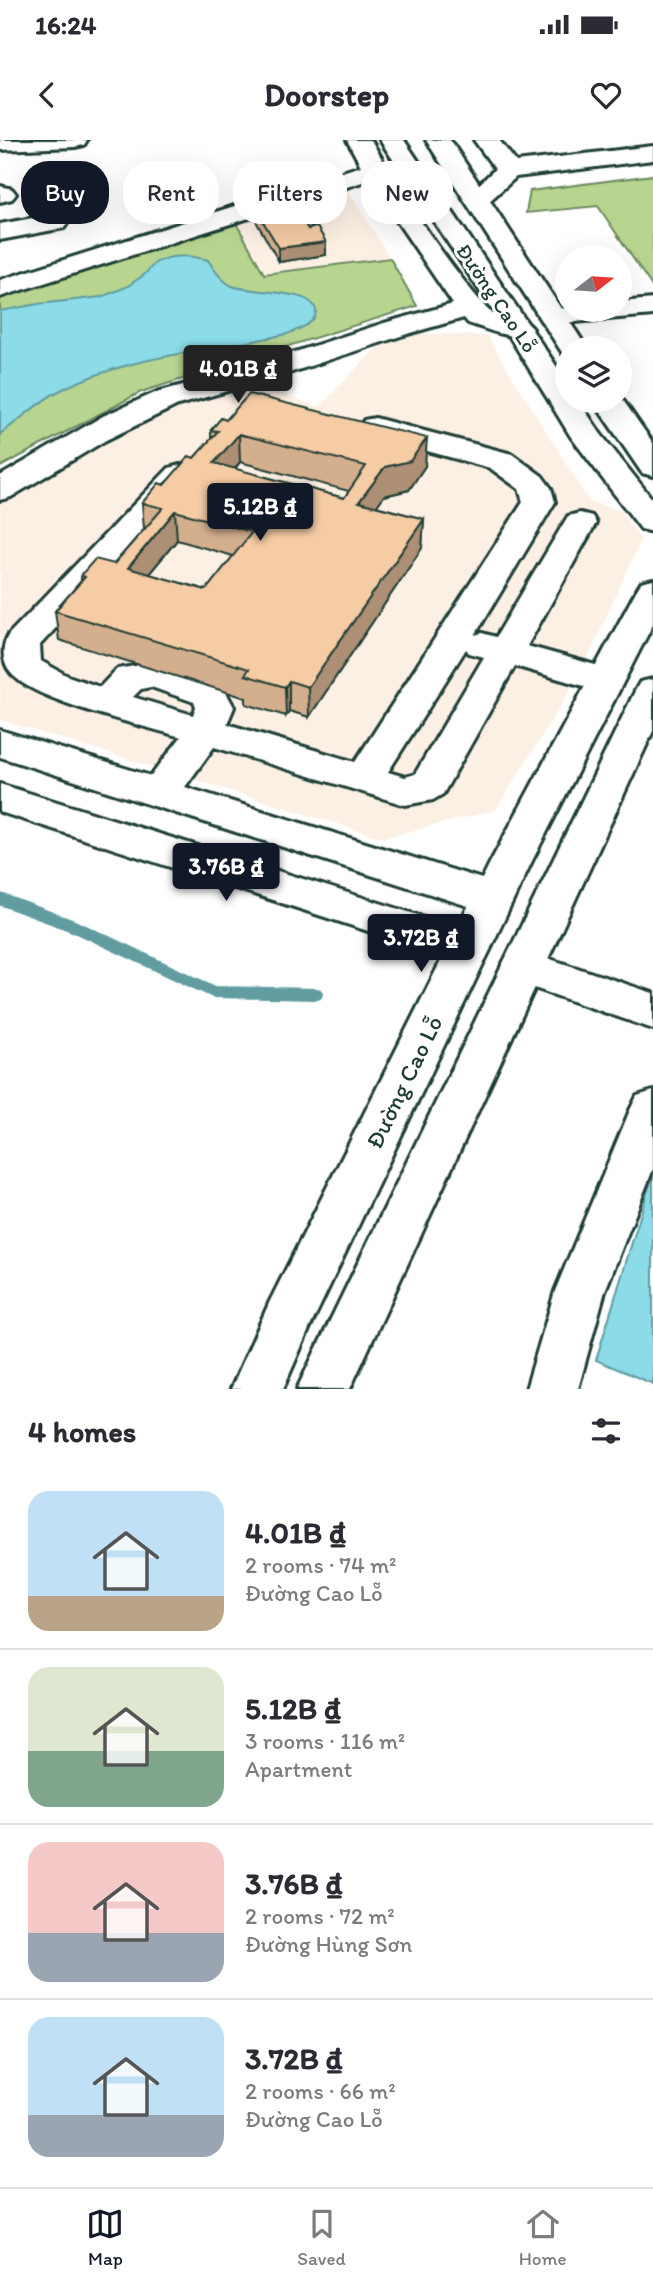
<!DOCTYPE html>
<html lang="en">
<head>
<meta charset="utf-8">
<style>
  :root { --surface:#fff; --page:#f2f2f3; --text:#2b2b33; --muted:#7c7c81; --line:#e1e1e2; --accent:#111827 }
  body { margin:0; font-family:Itim,sans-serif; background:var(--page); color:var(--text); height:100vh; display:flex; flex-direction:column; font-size:26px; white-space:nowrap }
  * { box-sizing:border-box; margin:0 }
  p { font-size:23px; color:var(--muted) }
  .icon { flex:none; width:38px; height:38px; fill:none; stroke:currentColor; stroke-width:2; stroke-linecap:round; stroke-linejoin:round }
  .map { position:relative; height:1249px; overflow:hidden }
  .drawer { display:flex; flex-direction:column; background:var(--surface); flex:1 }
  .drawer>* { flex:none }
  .guide { position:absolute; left:21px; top:21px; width:612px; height:63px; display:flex; gap:14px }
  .needle { width:46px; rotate:73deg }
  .tools { position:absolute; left:555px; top:105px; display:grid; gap:14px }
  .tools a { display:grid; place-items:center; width:77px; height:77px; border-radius:50%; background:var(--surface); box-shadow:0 7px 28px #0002; font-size:35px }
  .price { position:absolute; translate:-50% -60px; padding:0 16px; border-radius:7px; background:var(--accent); color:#fff; font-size:23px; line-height:46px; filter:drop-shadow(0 2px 4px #0008) }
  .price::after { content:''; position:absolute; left:50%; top:42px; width:21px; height:16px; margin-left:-10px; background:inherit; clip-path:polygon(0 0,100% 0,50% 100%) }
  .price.on { background:#222; color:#fff }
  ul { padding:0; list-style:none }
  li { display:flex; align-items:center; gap:21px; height:175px; padding:0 28px }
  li+li { border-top:2px solid var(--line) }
  li span { display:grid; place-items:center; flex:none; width:196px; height:140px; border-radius:21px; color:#555 }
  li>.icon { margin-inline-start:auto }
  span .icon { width:84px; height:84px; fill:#fffc; stroke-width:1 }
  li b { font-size:30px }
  h2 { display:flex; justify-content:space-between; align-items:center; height:84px; padding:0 28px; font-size:30px }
  .chip { padding:0 24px; border-radius:28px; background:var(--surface); box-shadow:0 7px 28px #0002; font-size:24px; line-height:63px }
  .chip.on { background:var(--accent); color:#fff }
  .status { display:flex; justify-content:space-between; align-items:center; height:49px; padding:0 35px; background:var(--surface); direction:ltr }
  .status svg { height:19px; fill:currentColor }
  header { display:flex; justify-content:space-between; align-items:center; height:91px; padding:0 28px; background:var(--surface); font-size:32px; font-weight:800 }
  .dock { display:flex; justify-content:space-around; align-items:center; height:98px; border-top:2px solid var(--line); background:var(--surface); font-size:19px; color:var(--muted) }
  .dock a { display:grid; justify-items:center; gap:4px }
  .dock .on { color:var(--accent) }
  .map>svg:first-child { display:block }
  .built { fill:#fcf0e4 }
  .green { fill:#b7d58e; stroke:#6b8961; stroke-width:2 }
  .water { fill:#8bdbe8; stroke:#609ca0; stroke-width:2 }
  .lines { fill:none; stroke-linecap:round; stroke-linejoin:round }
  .stream { stroke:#609ca0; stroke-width:12 }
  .minor-casing { stroke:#1f3d34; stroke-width:6 }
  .major-casing { stroke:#1f3d34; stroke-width:6 }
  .minor { fill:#fff; fill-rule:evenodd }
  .major { fill:#fff; fill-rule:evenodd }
  .wall { fill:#d4af8e; stroke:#1f3d34; stroke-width:2; fill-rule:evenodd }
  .shaded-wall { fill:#ac8f74; stroke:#1f3d34; stroke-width:2 }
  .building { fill:#f6cca5; stroke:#1f3d34; stroke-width:2; fill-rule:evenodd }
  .labels { text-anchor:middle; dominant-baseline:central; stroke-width:6; stroke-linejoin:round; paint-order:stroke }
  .far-street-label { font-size:21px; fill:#1f3d34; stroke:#fff }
  .street-label { font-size:24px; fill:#1f3d34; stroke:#fff }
</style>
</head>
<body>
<div class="status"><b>16:24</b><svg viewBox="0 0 49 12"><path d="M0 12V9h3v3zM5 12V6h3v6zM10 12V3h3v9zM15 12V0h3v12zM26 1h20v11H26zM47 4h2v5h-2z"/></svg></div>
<header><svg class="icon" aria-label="back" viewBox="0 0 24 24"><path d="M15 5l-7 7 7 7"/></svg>Doorstep<svg class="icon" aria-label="heart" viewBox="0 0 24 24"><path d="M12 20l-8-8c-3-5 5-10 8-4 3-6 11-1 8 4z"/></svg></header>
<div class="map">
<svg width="653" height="1249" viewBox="0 0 653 1249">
  <rect width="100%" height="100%" fill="#fff"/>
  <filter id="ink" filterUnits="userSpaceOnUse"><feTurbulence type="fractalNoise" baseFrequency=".0143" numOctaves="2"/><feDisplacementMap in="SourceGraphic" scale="14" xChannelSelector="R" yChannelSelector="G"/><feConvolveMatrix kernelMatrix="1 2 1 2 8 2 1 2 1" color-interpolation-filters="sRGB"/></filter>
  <g filter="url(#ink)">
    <path class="built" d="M345,45L390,118L264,134L234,79Z
      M398,192L487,196L590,362L620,370L641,400L582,531L496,670L383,698L0,580V362L99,300L188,260L242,242L319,267L388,196Z"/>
    <path class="green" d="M653,35V148L598,66L526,73L530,51Z
      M234,79L264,134L390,118L417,166L141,252L0,327V156Z"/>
    <path class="water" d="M189,116L208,120C214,130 220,139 230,145C247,154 314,148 316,171C316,184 297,190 287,194C211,212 128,214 57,252C37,263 19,281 0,294V171L38,164L101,157L126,147L144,135L156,122L171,117Z
      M653,1034V1244L596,1220Z"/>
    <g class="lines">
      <path class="stream" d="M0,759L76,787L214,852L317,854"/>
      <defs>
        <path id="minor" d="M0,0H87L84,5L75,7L0,10Z
          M347,0H371C404,58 443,118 486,168C497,181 523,174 533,189L529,195C510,200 487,189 468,183L464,178L404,195L277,237L178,265L106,300L11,357L0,360V336L103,276L157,252L243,229L384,183L453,164L369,40L0,157V140L361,26Z
          M474,0H499L516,22L653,6V20L516,37L486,64L477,67L468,64L464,59L495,29Z
          M0,46L12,49L16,54L12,59L0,62Z
          M55,74L64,76L68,82L64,88L0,100V84Z
          M653,159V175L552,184L542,182L538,176L542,170L552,168L620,170V162Z
          M375,278L512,314L542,336L551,348L555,362L475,495L482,493L496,497L568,376L580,373L592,376L596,383L527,506L617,531L622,540L617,549L604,552L515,526L443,654L433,660L405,665L214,607L185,647L508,747L514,758L508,769L493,774L0,617V590L151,636L181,597C142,585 44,563 16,538C2,527 0,508 9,494L169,328L180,325L191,328L196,335L191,342L40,505L41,521L68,536L100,547L117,529L152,523L213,540L222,545L234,567L227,584L355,622L523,362L519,349L490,328L364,294L360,287L364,280ZM466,509L469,513L484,517L415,634L405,637L388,632ZM151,547L194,562L196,567L193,575L133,557L141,549Z
          M0,644L485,796L491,808L485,820L470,824L0,672Z
          M523,810L653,853V889L508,839L501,827L508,815Z
          M653,951V1029L605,1151L578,1249H526L555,1151L630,970L637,956Z"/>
        <path id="major" d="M380,0H404L567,242V261H579L600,293L653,360V392L641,389L571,297L505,189Z
          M426,0H450L587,208H567V215L563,214Z
          M620,256L653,303V336L642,333L593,261H620Z
          M653,440V484L532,721L310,1187L283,1249H231L270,1161L491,721L636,451L641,443Z
          M653,539V591L350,1249H297L635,551L640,542Z"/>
      </defs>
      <use href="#minor" class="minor-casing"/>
      <use href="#major" class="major-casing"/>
      <use href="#minor" class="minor"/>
      <use href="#major" class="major"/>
    </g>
    <path class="wall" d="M256,70L311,88L326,115L279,122L257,83Z
      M211,290L425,326L409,350L384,356L376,366L424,379L422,408L309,577L289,571L286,576L246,564V558L59,500L55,471L81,441V435L114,424L144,389L142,363L194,318L211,299ZM240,322L349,351L344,358L235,329ZM177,400L233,416L206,450L149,434Z"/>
    <path class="shaded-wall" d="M311,77V90L301,92V78Z
      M326,102V115L279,122V108Z
      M239,294L240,322L215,352L214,323Z
      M427,298L425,326L409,350L384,356L359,391V362L385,327Z
      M175,371L177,400L130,457L128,428Z
      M424,379L422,408L309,577L308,547Z
      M289,541V571L286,576L285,547Z"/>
    <path class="building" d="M302,64L311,77L301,78L308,89L317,87L326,102L279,108L256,70Z
      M249,254L427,298L410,321L385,327L359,362L424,379L308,547L289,541L285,547L245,535L249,529L55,471L85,437L81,435L95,419L114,424L163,368L142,363L159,343L164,345L189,316L194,318L218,291L211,290L221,278L226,280ZM239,294L366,326L344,358L214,323ZM175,371L252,392L206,450L128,428Z"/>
  </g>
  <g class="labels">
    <g class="far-street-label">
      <text transform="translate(497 158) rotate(56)">Đường Cao Lỗ</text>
    </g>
    <g class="street-label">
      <text transform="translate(404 942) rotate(-64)">Đường Cao Lỗ</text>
    </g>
  </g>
</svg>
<div class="tools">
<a><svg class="needle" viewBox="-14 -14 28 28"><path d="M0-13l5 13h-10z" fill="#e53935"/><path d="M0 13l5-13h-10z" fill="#7c7c81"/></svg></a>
<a><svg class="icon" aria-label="layers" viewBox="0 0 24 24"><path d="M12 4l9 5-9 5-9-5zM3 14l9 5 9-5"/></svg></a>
</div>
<b class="price on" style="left:238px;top:265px">4.01B ₫</b>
<b class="price" style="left:260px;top:403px">5.12B ₫</b>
<b class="price" style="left:226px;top:763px">3.76B ₫</b>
<b class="price" style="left:421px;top:834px">3.72B ₫</b>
<div class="guide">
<a class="chip on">Buy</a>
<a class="chip">Rent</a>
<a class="chip">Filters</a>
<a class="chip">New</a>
</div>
</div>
<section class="drawer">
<h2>4 homes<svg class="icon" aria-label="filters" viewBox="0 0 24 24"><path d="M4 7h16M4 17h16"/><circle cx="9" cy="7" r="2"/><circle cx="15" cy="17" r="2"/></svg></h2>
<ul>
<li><span style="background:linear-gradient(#bfe0f5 75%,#b9a48a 0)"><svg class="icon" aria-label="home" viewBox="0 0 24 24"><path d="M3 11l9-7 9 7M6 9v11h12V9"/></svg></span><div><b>4.01B ₫</b><p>2 rooms · 74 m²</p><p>Đường Cao Lỗ</p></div></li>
<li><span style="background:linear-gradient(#dfe7d0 60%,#7fa58c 0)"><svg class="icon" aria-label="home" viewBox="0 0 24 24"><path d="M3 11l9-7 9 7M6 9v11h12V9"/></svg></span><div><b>5.12B ₫</b><p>3 rooms · 116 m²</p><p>Apartment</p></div></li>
<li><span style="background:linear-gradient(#f6c9c9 65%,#9aa5b1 0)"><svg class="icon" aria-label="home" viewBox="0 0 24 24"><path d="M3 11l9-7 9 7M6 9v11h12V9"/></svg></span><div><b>3.76B ₫</b><p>2 rooms · 72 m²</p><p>Đường Hùng Sơn</p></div></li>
<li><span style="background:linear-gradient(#bfe0f5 70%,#9aa5b1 0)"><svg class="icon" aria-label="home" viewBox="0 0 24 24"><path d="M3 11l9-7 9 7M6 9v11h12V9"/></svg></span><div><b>3.72B ₫</b><p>2 rooms · 66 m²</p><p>Đường Cao Lỗ</p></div></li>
</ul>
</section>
<nav class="dock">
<a class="on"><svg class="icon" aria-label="map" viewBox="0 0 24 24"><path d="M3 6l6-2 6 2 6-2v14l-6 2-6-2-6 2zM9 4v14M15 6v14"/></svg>Map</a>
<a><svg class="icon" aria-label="saved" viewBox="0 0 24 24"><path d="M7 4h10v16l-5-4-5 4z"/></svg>Saved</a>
<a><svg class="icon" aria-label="home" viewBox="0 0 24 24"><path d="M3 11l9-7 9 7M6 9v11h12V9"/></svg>Home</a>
</nav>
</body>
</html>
